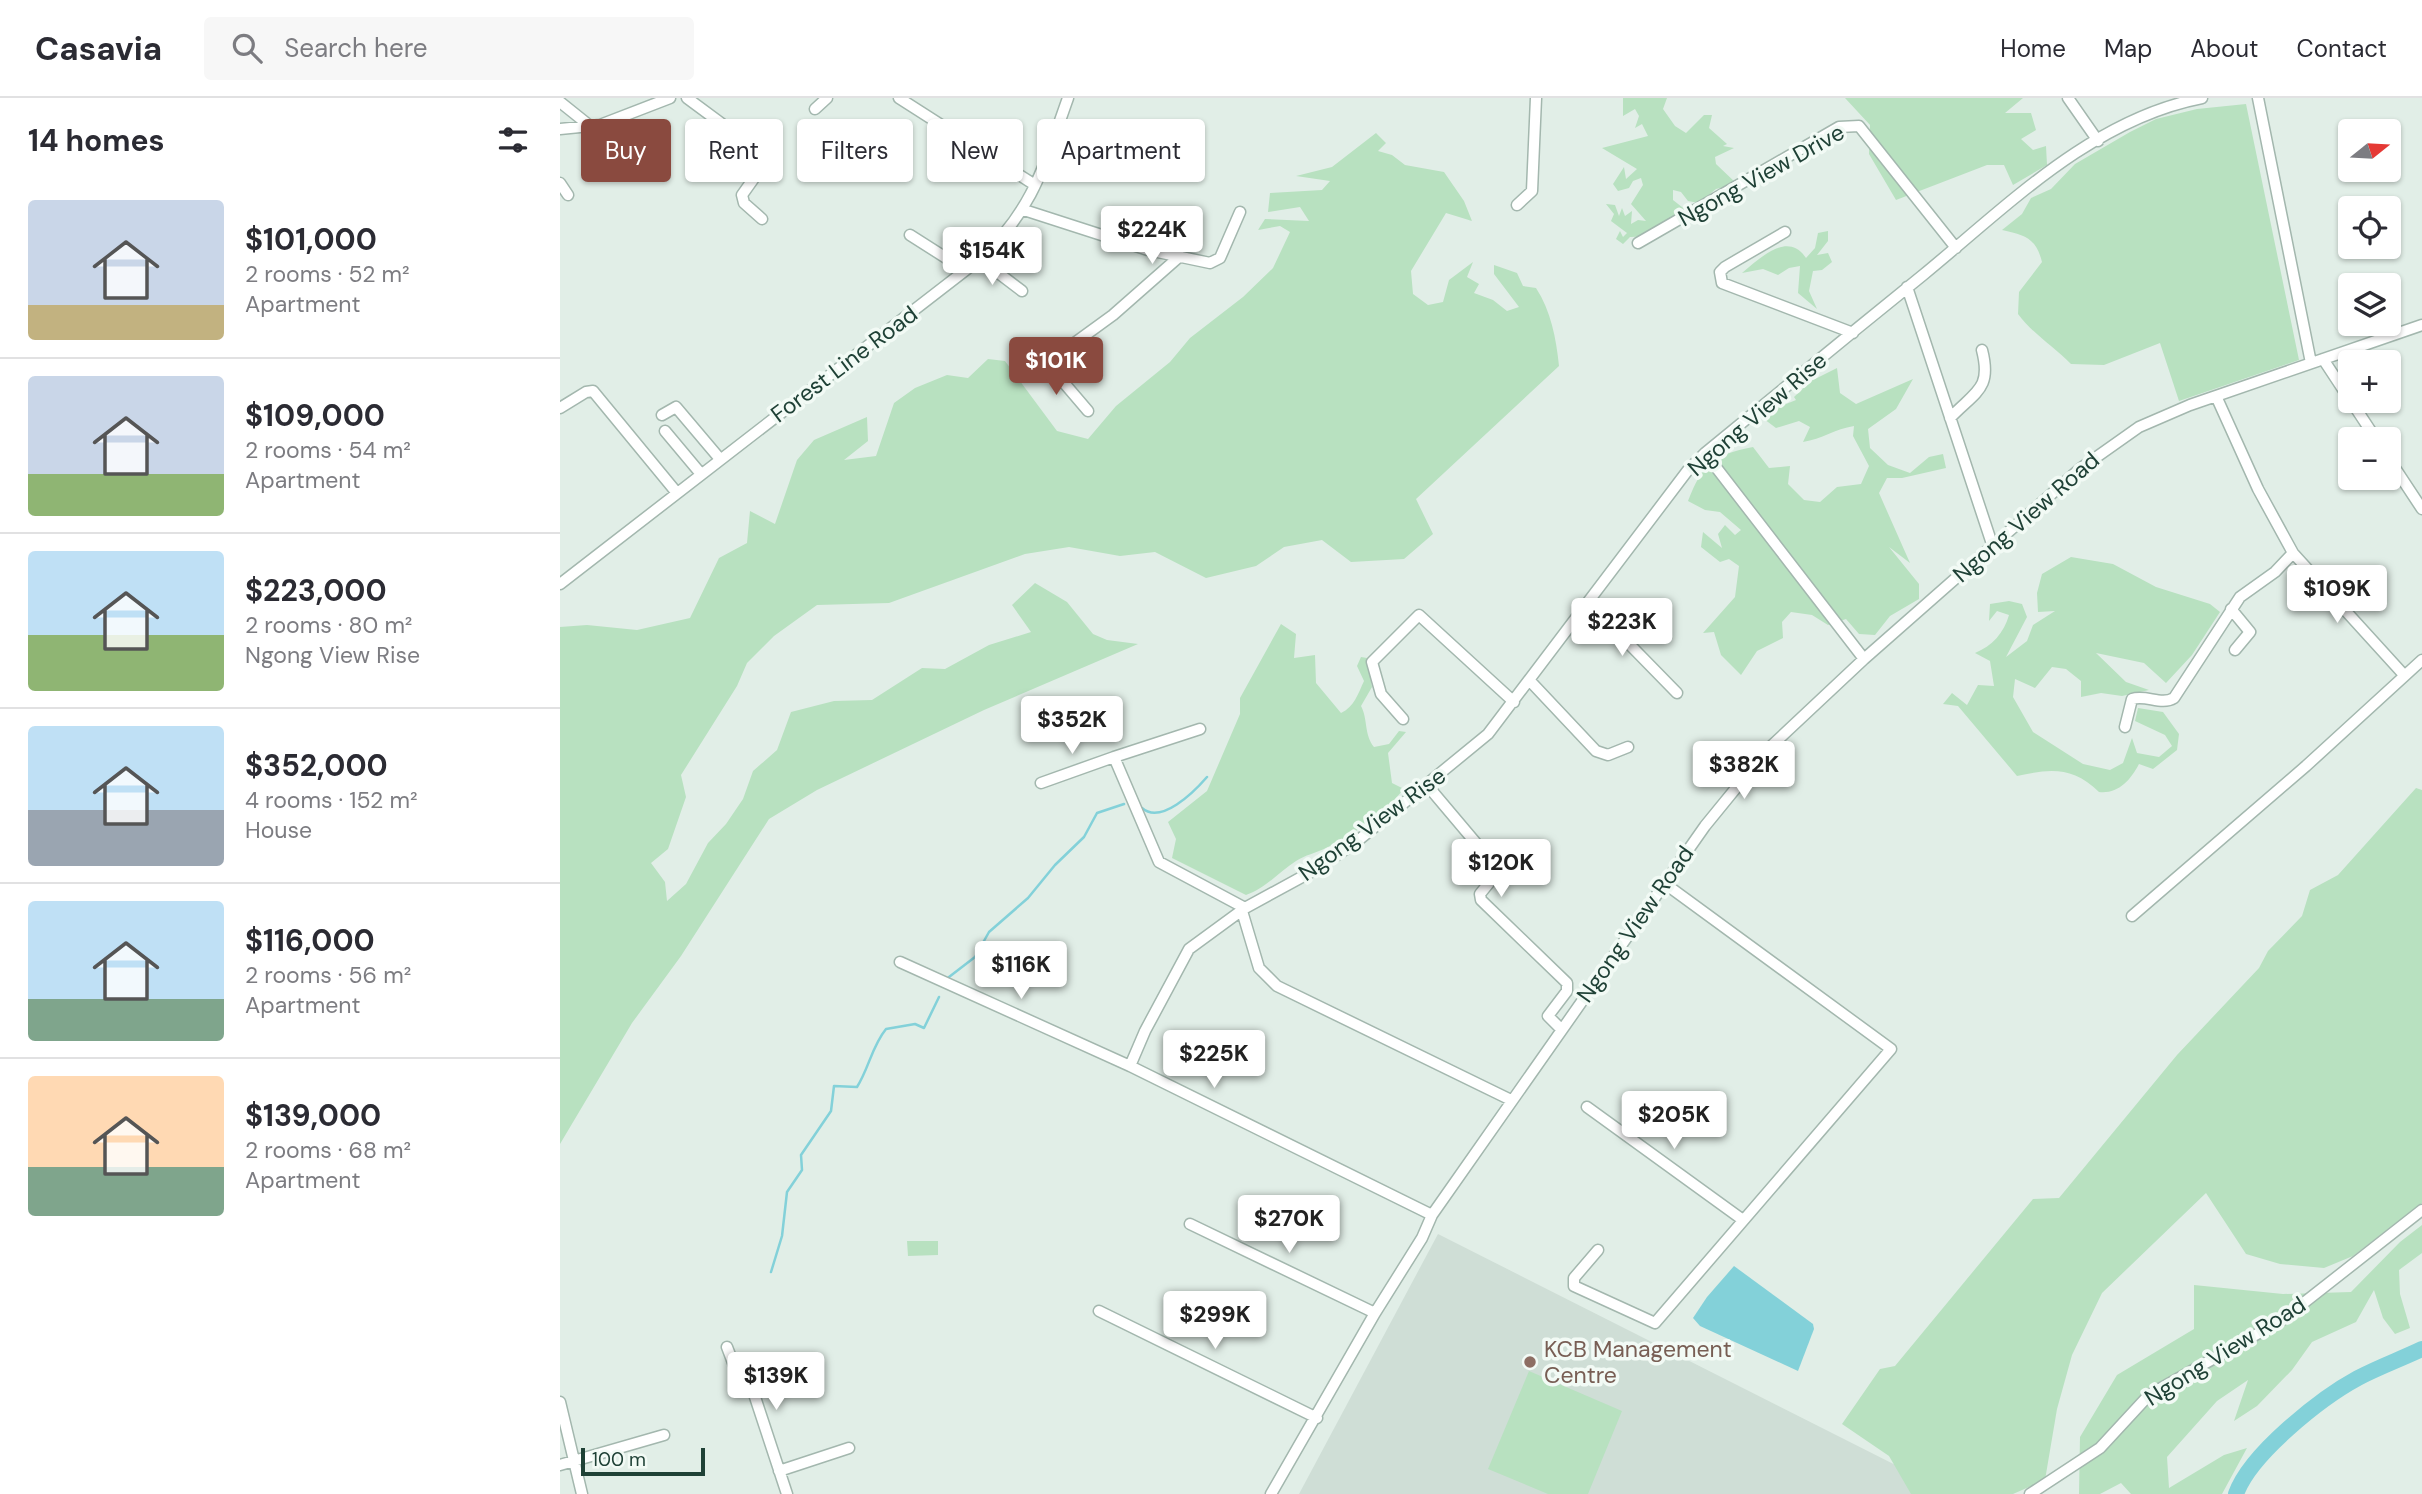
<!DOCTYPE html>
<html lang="en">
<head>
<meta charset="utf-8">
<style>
  :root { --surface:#fff; --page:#f7f7f7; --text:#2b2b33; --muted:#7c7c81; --line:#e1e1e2; --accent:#8a4a3f }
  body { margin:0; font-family:"DM Sans",sans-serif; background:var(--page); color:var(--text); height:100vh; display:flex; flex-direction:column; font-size:26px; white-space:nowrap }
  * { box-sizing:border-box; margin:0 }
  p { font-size:23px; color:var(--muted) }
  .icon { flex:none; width:38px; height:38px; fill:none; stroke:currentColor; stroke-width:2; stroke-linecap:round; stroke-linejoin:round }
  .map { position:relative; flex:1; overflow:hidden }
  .details { display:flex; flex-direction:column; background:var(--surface); width:560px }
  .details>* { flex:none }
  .guide { position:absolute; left:21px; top:21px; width:665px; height:63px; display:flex; gap:14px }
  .needle { width:46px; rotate:72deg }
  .controls { position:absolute; left:1778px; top:21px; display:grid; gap:14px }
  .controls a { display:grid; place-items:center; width:63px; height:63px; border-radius:7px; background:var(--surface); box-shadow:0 2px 5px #0004; font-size:35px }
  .scale { position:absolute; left:21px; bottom:18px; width:124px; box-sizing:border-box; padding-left:7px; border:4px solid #1f4136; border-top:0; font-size:19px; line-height:24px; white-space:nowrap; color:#1f4136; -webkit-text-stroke:5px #f2faf5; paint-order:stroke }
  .price { position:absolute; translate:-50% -60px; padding:0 16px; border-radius:7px; background:#fff; color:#222; font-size:23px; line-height:46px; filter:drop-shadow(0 2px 4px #0008) }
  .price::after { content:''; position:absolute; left:50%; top:42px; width:21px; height:16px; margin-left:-10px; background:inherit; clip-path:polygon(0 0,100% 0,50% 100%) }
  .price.on { background:var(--accent); color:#fff }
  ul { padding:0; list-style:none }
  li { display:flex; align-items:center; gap:21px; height:175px; padding:0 28px }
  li+li { border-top:2px solid var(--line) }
  li span { display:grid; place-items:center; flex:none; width:196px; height:140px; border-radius:7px; color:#555 }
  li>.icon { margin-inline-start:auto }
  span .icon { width:84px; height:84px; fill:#fffc; stroke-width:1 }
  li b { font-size:30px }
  h2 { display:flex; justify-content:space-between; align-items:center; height:84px; padding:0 28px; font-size:30px }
  .pill { padding:0 24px; border-radius:7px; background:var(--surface); box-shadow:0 2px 5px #0004; font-size:24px; line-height:63px }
  .pill.on { background:var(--accent); color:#fff }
  header { display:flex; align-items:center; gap:42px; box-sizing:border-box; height:98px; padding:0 35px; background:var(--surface); border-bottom:2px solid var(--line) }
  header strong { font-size:33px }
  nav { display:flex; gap:38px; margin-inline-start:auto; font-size:24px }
  .search { width:490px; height:63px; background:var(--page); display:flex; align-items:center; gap:18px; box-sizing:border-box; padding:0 24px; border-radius:7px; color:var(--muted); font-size:26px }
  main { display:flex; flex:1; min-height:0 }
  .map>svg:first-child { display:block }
  .built { fill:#cfded6 }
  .green { fill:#b8e1c0 }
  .water { fill:#83d1d9 }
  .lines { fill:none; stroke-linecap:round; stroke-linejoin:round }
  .stream { stroke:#83d1d9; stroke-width:2.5 }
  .river { stroke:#83d1d9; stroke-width:16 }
  .minor-casing { stroke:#a3b7ae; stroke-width:13 }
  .minor { stroke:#fff; stroke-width:10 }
  .education-dot { fill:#8d6e63; stroke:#f2faf5; stroke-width:2.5 }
  .labels { text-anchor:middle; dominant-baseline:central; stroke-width:7; stroke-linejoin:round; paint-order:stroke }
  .street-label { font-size:23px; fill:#1f4136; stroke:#f2faf5 }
  .education-label { font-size:23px; fill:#785e54; stroke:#f2faf5; text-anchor:start }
</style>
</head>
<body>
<header>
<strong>Casavia</strong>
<div class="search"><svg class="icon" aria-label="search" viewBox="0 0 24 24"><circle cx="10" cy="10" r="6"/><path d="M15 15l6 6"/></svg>Search here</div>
<nav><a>Home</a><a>Map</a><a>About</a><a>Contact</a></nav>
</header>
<main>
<section class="details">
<h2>14 homes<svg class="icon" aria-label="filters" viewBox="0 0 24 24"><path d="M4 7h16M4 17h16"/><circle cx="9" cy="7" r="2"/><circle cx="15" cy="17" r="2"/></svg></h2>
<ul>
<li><span style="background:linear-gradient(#c9d6e8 75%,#c2b280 0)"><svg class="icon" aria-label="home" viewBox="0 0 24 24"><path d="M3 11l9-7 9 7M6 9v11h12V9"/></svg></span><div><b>$101,000</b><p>2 rooms · 52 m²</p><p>Apartment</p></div></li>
<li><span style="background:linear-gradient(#c9d6e8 70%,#8fb573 0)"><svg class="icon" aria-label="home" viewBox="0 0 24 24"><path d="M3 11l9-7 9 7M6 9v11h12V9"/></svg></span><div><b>$109,000</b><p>2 rooms · 54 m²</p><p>Apartment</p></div></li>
<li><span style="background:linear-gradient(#bfe0f5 60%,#8fb573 0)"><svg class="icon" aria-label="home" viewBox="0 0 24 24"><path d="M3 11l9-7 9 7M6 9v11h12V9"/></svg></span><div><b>$223,000</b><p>2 rooms · 80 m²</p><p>Ngong View Rise</p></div></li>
<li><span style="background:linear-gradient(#bfe0f5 60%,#9aa5b1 0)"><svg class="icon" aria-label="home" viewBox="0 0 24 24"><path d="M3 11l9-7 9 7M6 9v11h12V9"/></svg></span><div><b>$352,000</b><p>4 rooms · 152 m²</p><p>House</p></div></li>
<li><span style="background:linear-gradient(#bfe0f5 70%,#7fa58c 0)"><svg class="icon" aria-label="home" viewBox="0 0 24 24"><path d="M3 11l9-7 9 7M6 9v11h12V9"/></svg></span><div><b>$116,000</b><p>2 rooms · 56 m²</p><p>Apartment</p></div></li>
<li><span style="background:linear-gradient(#ffd9b3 65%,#7fa58c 0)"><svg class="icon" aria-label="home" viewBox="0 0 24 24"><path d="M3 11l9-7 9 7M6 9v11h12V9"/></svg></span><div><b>$139,000</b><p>2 rooms · 68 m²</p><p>Apartment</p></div></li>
</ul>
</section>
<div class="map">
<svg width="1862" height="1396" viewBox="0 0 1862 1396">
  <rect width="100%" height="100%" fill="#e1eee7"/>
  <path class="built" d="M878,1136L1385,1392L1381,1396H739Z"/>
  <path class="green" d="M1063,0H1107L1103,11L1115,28L1126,35L1144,17H1152L1149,30L1167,46L1163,48L1174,50L1155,59L1156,66L1177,86L1156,91L1139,105L1128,103L1121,94L1113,92V102L1127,113C1111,122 1090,140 1070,139L1063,146L1056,141L1060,133L1063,139L1067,135L1051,123L1054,116L1046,106L1055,107L1059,118L1062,110L1065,118L1072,113L1071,126L1078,122L1086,123L1071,106L1083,87L1081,80L1073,83L1069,90L1058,93L1053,86L1064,69L1066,81L1077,71L1042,50L1088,38L1082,26L1075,30L1079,18L1075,11L1063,18Z
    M1285,0H1463L1445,15H1471L1476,32L1461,41L1473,52L1486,48L1487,67L1453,87L1444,67H1427L1336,102L1309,56L1310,27Z
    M1686,6L1739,262L1619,303L1600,245L1544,267L1511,266C1493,248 1473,236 1458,216L1459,194L1482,164C1476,140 1465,137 1442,132L1462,116L1471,100L1491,91L1515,66L1570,34L1596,21L1637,11Z
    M816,35L826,45L818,53L832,57L845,67L884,74L904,103L912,123L886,115L851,173L853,196L868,207L883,204L889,182L913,164L907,179L919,186L914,195L933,202L947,213L959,209L934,176V167L957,175L963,188L976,190C991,213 996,240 999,268L856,401L873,436L844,461L791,464L762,442L724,449L696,468L646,480L595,454L560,458L509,449L465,456L329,505L257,507L214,538L187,565L177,588L121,677L126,699L108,751L91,765L105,784L107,803L126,786L148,745L166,726L183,701L193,673L217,652L231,614L274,603L312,602L362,570L385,571L429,547L471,534L452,507L475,485L507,504L533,536L547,542L578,546L424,612L257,692L209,721L121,858L72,925L0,1046V529L27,527L77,532L130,520L159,460L187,445L190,413L215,426L237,362L254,342L307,319L308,343L284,362L316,358L334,305L355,290L387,277L408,280L428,261L445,263L497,333L528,341L556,308L610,264L630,240L683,199L713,170L730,134L720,128L698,132L705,121L749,123L740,109L708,114L710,95L762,92L770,83L736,78L772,69Z
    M1268,133V143L1257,157L1268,155L1272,164L1262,172L1253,173L1249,193L1257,211L1238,195L1240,168L1229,170L1218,177L1203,171L1182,175C1201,159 1228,133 1246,160L1255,150L1258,135Z
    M1277,270L1280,295L1296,306L1353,281L1336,311L1308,331L1310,350L1328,367L1350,375L1369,359L1383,356L1386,370L1342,380H1327L1319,395L1350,465L1329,449L1359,486V501L1330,518L1315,537L1299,536L1286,521L1268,527L1252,517L1231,514L1222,524L1223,540L1197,553L1181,577L1161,557L1154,534L1143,535L1175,499L1179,468L1169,461L1160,464L1141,449L1143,434L1162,450L1158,436L1165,427L1175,437L1181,432L1160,414L1145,412L1128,403C1143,365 1153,357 1193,349L1209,370L1230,368L1228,386L1244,402L1260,404L1277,389L1301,386L1309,368L1293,338L1294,328C1275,331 1262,341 1243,344L1250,329L1239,323L1216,330L1204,321L1214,311L1236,302L1234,299L1251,283Z
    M1511,459L1553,466L1596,489L1650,506L1660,514L1632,557L1606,585L1584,565L1536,555L1566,584L1589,592L1562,598L1541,595L1521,599V583L1506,571L1492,569L1475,590L1455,581L1453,599L1473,634L1523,666L1550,672L1563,665L1572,640L1577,655L1599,659L1612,648L1605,637L1575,623L1578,610L1603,614L1619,636L1617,652L1593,671L1579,666C1570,683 1558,696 1539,694C1512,668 1490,671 1457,678L1398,608L1383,606L1392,595L1407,607L1418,587L1434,588L1430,563L1415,555C1432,548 1444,535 1449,517L1437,513L1429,523L1430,506L1449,503L1462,506L1467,519L1446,559L1467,543L1473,527L1495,513L1478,514L1477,495L1482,476Z
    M721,526L736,536L734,560L755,557L756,585L781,615C794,609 798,596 804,583L797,568L801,559L807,560L812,589L801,608C808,621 804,637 814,649L829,646L839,633L846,634L828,655L832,685L844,691C824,715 795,736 766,750C756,755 745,757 736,763C719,774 706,790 686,797L612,760L616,741L608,724L647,693L680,616V600Z
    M1856,690L1862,692V1105L1793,1158L1764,1170L1720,1166L1686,1156L1646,1095L1542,1195L1512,1257L1497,1311L1485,1382L1453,1396H1351L1329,1358L1282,1326L1320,1271L1335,1268L1473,1101L1499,1100L1617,957L1699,870L1708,853L1742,818L1750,792L1778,777Z
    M1862,1127V1155L1839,1172L1840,1196L1850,1230L1835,1236L1823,1220L1814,1192L1796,1224L1752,1244L1732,1272L1697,1308L1674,1323L1688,1282L1657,1303L1607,1359L1609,1390L1664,1357L1687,1350L1662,1396H1571L1561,1385L1540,1396H1519L1520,1339L1557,1277L1634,1231V1187L1723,1196L1791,1194L1840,1144Z
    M347,1143H378V1157L348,1158Z
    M969,1273L1062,1313L1028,1396H988L928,1371Z"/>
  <path class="water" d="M1174,1168L1253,1226L1254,1231L1238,1273L1140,1228L1133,1220L1147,1199Z"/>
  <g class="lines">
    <path class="stream" d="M582,710C601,727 634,694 647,679
      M389,879L415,859L429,834L468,800L495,767L524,739L537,715L564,706
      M211,1174L222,1138L227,1094L242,1072L241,1057L271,1013L274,988L297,989C309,970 312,948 326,931L355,926L364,930L379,899"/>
    <path class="river" d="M1676,1396C1690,1356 1761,1300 1798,1280C1819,1269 1841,1261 1862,1251"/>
    <defs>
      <path id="minor" d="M127,0L204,57V66L182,97L184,105L202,121
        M339,0L475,87
        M1508,0L1538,43
        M1698,0L1751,265
        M0,4L30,28
        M255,11L267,0
        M52,23L102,73
        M0,31L40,27L110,0
        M0,85L8,97
        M957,107L972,93L976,0
        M464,112L588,152L650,165L660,160L680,114
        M1225,134L1165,169L1160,174L1162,185L1293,235
        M350,137L405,172
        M1078,145L1279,29L1299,28L1396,150
        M420,161L462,193
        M1347,189L1433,449
        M1763,261L1790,302
        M487,265L528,313
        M469,278L553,217L620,158
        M1791,303L1816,341
        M0,310L26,294L33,293L117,395
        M102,317L116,309L160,361
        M1390,320C1416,293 1432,291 1422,252
        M105,333L141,376
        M1145,355L1304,561
        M1829,361L1862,411
        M1733,455L1844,577
        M0,486L420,161C474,111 484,67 508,0
        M1029,505L1117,595
        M1671,511L1690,534L1675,552
        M971,584L1036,653L1048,657L1068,649
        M843,621L821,596L812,564L859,517L954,604
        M1565,629L1572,601C1586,596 1601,608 1614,600L1680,499L1715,474L1733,455L1698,391L1656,298
        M640,631L554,659L599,764L685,810
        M481,685L554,659
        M867,687L937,770V775L920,796L921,802L1007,885V893L988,918L1001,931
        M682,813L699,870L717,888L951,1002
        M1572,818L1746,668L1862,562
        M340,864L570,968
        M1027,1009L1183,1122
        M872,1117L570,968L585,933L629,851L685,810L751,774L795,745L928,636L1128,372L1145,355C1217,296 1290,236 1363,177C1446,109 1532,21 1642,0
        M630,1126L815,1215
        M1038,1152L1014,1180V1188L1095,1225L1331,951L1104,785
        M539,1213L757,1320
        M167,1249L178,1278L194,1296L227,1396
        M0,1304L22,1396
        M0,1367L104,1337
        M219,1373L289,1350
        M711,1396L815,1215L862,1140L872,1117L1145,728L1207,652L1304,561L1521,370L1579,329L1630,307L1862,227
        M1470,1396L1540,1350L1589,1297L1722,1222L1862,1112"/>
    </defs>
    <use href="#minor" class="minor-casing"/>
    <use href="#minor" class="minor"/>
  </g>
  <circle class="education-dot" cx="970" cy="1264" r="7"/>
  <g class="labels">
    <g class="street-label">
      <text transform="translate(1201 77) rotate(-29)">Ngong View Drive</text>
      <text transform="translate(284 266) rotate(-37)">Forest Line Road</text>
      <text transform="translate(1197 316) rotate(-41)">Ngong View Rise</text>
      <text transform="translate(1466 419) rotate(-41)">Ngong View Road</text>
      <text transform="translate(812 726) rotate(-36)">Ngong View Rise</text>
      <text transform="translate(1075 826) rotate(-55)">Ngong View Road</text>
      <text transform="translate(1665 1253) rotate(-32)">Ngong View Road</text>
    </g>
    <g class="education-label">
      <text x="984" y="1251">KCB Management<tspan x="984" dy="26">Centre</tspan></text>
    </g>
  </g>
</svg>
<div class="controls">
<a><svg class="needle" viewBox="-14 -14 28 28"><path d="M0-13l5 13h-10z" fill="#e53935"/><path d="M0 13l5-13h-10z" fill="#7c7c81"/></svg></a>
<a><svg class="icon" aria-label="locate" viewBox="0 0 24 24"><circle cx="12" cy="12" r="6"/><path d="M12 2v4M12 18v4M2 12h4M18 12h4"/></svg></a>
<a><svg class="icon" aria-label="layers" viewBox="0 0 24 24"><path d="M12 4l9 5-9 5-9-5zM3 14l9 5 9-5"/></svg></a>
<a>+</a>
<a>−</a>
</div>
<div class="scale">100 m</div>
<b class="price" style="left:592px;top:168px">$224K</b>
<b class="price" style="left:432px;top:189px">$154K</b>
<b class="price on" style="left:496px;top:299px">$101K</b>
<b class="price" style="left:1777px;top:527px">$109K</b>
<b class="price" style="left:1062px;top:560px">$223K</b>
<b class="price" style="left:512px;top:658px">$352K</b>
<b class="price" style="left:1184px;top:703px">$382K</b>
<b class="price" style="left:941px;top:801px">$120K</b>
<b class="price" style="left:461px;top:903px">$116K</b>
<b class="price" style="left:654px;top:992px">$225K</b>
<b class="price" style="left:1114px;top:1053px">$205K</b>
<b class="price" style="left:729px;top:1157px">$270K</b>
<b class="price" style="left:655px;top:1253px">$299K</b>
<b class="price" style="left:216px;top:1314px">$139K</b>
<div class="guide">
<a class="pill on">Buy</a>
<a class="pill">Rent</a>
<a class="pill">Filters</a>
<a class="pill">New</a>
<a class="pill">Apartment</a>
</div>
</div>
</main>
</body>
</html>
